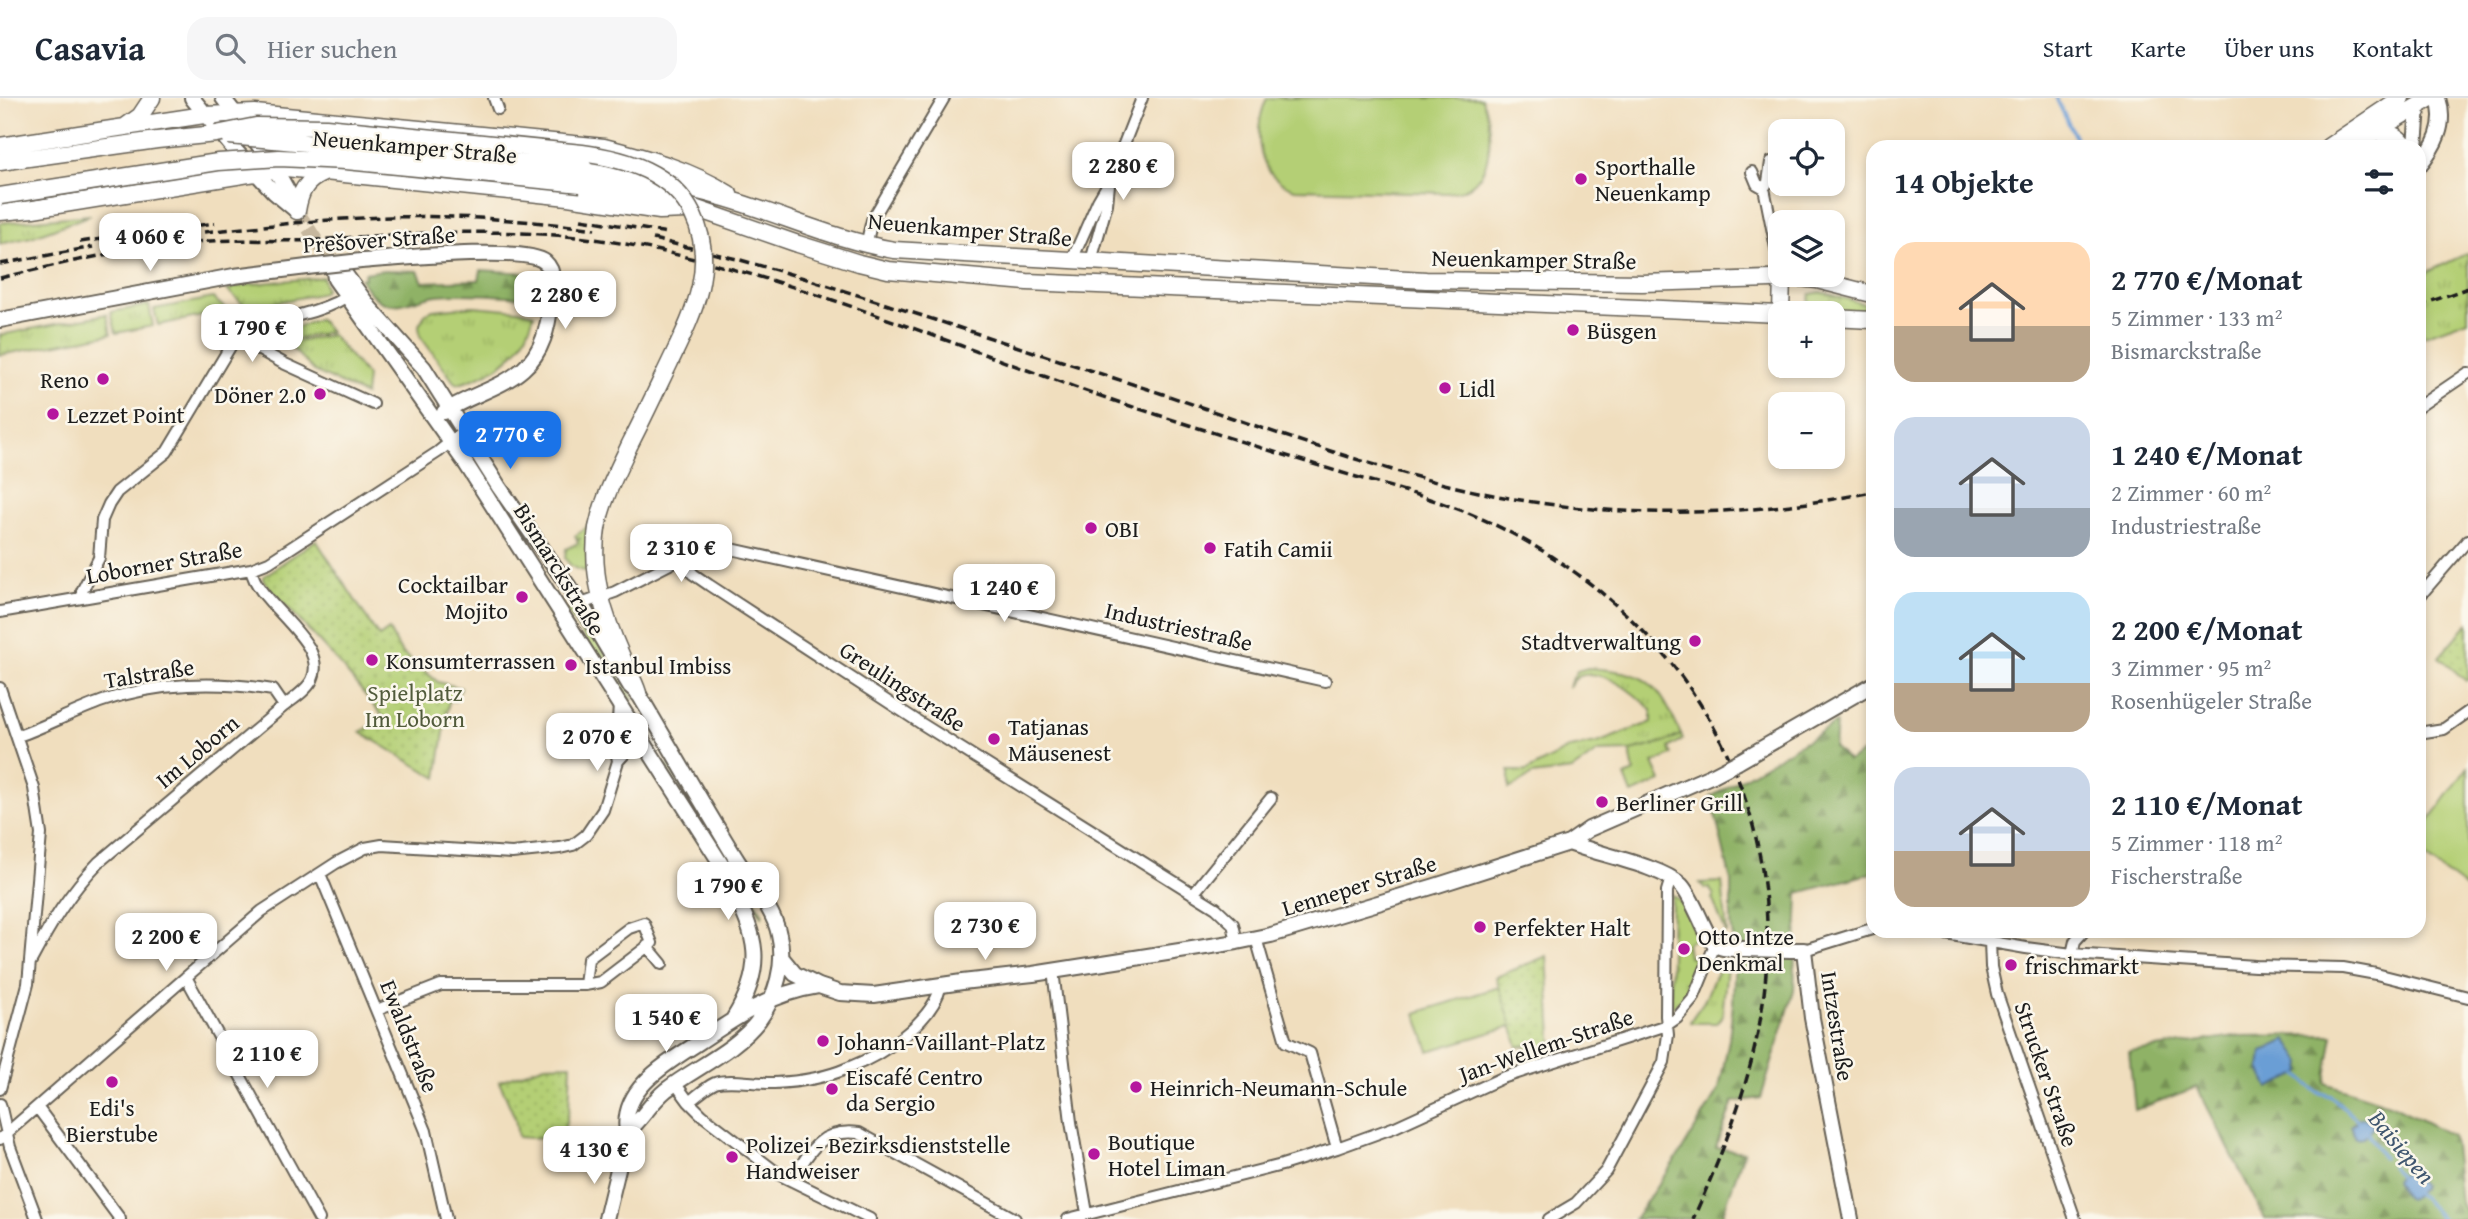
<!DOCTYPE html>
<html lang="de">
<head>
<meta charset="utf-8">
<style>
  :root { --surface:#fff; --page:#f6f6f7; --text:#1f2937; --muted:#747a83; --line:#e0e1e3; --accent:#1a73e8 }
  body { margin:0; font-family:"Gentium Book Plus",serif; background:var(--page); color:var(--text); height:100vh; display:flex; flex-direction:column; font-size:26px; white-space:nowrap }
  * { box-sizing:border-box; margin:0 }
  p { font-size:23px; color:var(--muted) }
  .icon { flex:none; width:38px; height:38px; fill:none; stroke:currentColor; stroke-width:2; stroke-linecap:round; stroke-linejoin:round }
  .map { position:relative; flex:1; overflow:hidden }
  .details { position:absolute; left:1866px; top:42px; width:560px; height:798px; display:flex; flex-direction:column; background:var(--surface); border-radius:21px; box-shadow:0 4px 10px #0003 }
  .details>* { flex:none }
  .fabs { position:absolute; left:1768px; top:21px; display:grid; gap:14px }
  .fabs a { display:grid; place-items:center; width:77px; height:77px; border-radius:14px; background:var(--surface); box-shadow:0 4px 10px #0003; font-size:35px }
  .price { position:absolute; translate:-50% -60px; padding:0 16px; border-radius:14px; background:#fff; color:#222; font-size:23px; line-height:46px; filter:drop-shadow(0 2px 4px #0008) }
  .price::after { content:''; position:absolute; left:50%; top:42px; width:21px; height:16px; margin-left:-10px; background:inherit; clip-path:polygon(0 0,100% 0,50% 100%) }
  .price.current { background:var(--accent); color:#fff }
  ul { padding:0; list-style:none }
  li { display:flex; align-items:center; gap:21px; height:175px; padding:0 28px }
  li span { display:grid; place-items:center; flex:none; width:196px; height:140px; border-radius:21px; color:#555 }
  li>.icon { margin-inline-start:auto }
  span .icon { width:84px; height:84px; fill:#fffc; stroke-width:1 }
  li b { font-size:30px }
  h2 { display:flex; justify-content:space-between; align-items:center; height:84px; padding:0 28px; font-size:30px }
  header { display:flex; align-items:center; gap:42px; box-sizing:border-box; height:98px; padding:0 35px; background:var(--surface); border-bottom:2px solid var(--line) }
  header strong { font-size:33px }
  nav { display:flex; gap:38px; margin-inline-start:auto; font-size:24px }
  .search { width:490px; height:63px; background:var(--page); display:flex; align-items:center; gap:18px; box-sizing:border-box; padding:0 24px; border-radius:21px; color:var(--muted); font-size:26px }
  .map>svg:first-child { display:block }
  .grass { fill:url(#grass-tufts); stroke:#687648; stroke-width:2 }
  .forest { fill:url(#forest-firs); stroke:#566741; stroke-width:2 }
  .park { fill:url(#park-dots); stroke:#687648; stroke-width:2 }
  .garden { fill:#b4cf74; stroke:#687648; stroke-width:2 }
  .water { fill:#6a9ed5; stroke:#435d78; stroke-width:2 }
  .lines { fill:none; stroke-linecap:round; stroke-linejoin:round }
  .stream { stroke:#6a9ed5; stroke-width:3.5 }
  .secondary-tunnel { stroke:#c6b79e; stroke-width:14; stroke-dasharray:14 7; stroke-linecap:butt }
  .street-casing { stroke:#666055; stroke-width:14 }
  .secondary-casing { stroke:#666055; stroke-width:18 }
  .primary-casing { stroke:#666055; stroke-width:19 }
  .street { stroke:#fff; stroke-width:10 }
  .secondary { stroke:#fff; stroke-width:14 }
  .primary { stroke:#fff; stroke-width:16 }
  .rail { stroke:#1c1c1c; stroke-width:3.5; stroke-dasharray:10 5; stroke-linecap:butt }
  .secondary-bridge-casing { stroke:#666055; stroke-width:18; stroke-linecap:butt }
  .primary-bridge-casing { stroke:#666055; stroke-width:19; stroke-linecap:butt }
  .secondary-bridge { stroke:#fff; stroke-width:14 }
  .primary-bridge { stroke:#fff; stroke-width:16 }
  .poi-dot { fill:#b5179e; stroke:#fbf7ec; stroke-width:2.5 }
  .labels { text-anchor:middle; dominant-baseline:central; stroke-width:5; stroke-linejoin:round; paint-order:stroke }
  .street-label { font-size:23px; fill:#1c1c1c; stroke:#fbf7ec }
  .poi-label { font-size:23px; fill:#1c1c1c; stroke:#fbf7ec; text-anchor:start }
  .park-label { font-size:23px; fill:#515b3b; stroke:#fbf7ec }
  .water-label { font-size:24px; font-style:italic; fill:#3f566f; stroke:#fbf7ec }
</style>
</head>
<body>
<header>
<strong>Casavia</strong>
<div class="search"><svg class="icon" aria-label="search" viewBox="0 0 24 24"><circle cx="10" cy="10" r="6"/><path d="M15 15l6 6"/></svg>Hier suchen</div>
<nav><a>Start</a><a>Karte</a><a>Über uns</a><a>Kontakt</a></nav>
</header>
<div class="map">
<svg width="2468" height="1121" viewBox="0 0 2468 1121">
  <defs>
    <pattern id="grass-tufts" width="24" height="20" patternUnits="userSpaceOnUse" patternTransform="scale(1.75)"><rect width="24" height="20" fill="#b4cf74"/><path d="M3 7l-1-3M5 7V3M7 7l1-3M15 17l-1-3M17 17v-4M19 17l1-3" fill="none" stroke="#9ab164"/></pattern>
    <pattern id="forest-firs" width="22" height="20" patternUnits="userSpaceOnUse" patternTransform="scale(1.75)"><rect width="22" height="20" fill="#8fb266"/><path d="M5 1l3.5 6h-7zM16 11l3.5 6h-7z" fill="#749053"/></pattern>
    <pattern id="park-dots" width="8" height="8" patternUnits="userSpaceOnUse" patternTransform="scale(1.75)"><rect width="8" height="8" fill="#b4cf74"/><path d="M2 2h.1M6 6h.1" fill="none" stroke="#9ab164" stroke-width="1.8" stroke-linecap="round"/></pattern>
  </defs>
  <rect width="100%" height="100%" fill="#fbf7ec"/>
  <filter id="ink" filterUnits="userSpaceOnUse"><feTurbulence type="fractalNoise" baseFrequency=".0143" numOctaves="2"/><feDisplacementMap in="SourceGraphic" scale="14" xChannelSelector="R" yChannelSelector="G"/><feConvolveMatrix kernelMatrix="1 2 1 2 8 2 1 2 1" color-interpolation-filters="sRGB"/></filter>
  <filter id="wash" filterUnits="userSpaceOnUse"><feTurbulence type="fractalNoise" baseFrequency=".00686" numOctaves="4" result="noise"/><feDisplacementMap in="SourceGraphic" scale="28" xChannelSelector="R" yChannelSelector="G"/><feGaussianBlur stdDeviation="1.57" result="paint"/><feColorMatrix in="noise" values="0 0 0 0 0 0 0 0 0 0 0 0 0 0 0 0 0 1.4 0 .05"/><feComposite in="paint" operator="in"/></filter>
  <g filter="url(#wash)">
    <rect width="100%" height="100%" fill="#f0debe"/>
    <path class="grass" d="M91,117L31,139L0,146V125Z
      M2468,155V222L2419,240V178Z
      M323,179L325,192L319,196L247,210L227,192L243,187Z
      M1821,194L1872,208V217L1812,211L1808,207L1810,196Z
      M213,200L228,213L158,227L154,211Z
      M149,207L153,228L116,235L111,214Z
      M473,208L519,212L534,216C523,257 498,274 459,286L454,284L420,238L419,227L426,215L433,212Z
      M107,216L111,236L0,257V237Z
      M319,221L330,234L285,243L277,237Z
      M332,237L367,278L365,297L314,273L287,245Z
      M591,426L590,473C578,473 571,470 565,460L566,451L578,445V442L581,440L577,442L575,438Z
      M569,511L579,514L634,601L624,602L567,513Z
      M1588,570C1649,574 1657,583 1681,637L1660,646L1630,653L1598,654L1572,672L1532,677L1509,691V673H1527L1570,650L1597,645L1652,624V612C1635,596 1606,570 1580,578C1574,580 1572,586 1568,589L1577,573Z
      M668,666L763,816L762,818L666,668Z
      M1722,784L1727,835H1726L1712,800L1714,797L1709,790L1705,791L1700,785Z
      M1672,797C1687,805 1692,824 1696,839L1686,846L1688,858L1696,861V864C1693,881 1686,902 1670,910Z
      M1723,866H1727V868L1722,919L1717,925H1693L1690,924C1694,916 1700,910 1704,903C1711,891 1713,876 1723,866Z"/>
    <path class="forest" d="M384,172L418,173L423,184L479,182L481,172L527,175L536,181V200C504,198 469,194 437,197C421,199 403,209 388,206C374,203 367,191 360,181L365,180L364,175Z
      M1836,625L1834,649L1848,663L1872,649V742L1869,745L1872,750V775L1798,795L1794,893L1761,1000L1733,1004L1716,1050L1744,1054L1721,1121H1634L1683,1051L1719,991L1729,941L1733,905L1735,855L1731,826V783L1711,699Z
      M2333,937L2325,985L2392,1007L2453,1038L2460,1105L2468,1121H2265L2197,989L2135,1012L2129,954L2235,938Z"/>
    <path class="park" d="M316,442L379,539L389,532L401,554L438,584L461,590L455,603L449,602L437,680L360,634L385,621L343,570L263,482V479Z
      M2468,526V581L2466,583L2439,559Z
      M1547,858L1553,954L1530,960L1526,947L1518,949L1496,879Z
      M571,966L569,1011L562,1042L518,1039L515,1020L499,983L545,967Z"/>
    <path class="garden" d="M1267,0H1481C1493,24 1495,72 1469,89C1463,93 1454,94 1447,95L1295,91C1256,79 1252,33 1267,0Z
      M1681,637L1683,641L1669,650L1672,657L1653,665L1661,683L1632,696L1625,678L1634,674L1630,653L1660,646Z
      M2468,669V792L2419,755V737Z
      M1499,889L1512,928L1429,953L1416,915Z"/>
    <path class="water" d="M2287,942L2302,964L2301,975L2269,990L2260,971L2262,954Z
      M2362,1019L2372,1025L2373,1030L2363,1039L2356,1040L2350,1028Z
      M2406,1073L2422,1087V1091L2409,1101L2406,1100L2395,1084L2396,1081Z"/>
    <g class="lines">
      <path class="stream" d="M2056,0L2080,49
        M2298,977L2317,994L2331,998L2361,1025
        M2365,1031L2383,1060
        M2391,1068L2402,1081
        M2414,1095L2422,1099L2442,1121"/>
    </g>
  </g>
  <g filter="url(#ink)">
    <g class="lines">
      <path class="secondary-tunnel" d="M297,113L333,168"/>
      <defs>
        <path id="street" d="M494,0L498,11
          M1752,74L1757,86L1764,90L1768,84L1771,64
          M1764,90L1780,170
          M866,147L872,122L944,0
          M1072,162L1098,103L1109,84L1142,0
          M1091,163L1107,106L1109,87
          M236,239L283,265L373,306
          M2418,309L2468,275
          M680,460L693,476L709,487L922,626L1216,810L1233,826L1237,844
          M83,499L82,493L99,460L102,422L109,406L117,394L167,354L236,239L249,226C278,223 322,214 346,199
          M2418,500L2468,442
          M581,506L615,494L697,452L727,450L1325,583
          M0,514L251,471L269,464L438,354L464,333
          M0,590L34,690L41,736L28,886L0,991
          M2418,635L2444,631L2468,614
          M18,638C47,628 74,613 103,603C157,584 218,583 273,592L284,608
          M618,663L616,652L619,607
          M320,776L426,1033L446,1121
          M1193,796L1271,700
          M1929,833L2026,850L2072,856L2255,868L2343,870L2376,876L2468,899
          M1256,840L1286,944L1310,955L1337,1050
          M1990,843L1991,869L1997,896L2075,1121
          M647,848L662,866
          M1804,852L1872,831
          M2072,856L2075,843L2084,833
          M31,863C51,825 69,795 99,764L284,608C293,601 307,592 312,582C330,544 257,507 251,471
          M1053,872L1071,1024L1087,1115
          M186,879L319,1121
          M377,912L441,887H585L601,884L652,845L644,825L629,830L588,861L585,887
          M675,985L689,1004L702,1017L780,1077L870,1121
          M689,1004C697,998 706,989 715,985C727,980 759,986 774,985C799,984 825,980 848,970C882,957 933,924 941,887
          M0,1006L10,1049L37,1121
          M37,1009L120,1121
          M0,1041L262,813L336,765L365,750L382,747L512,755L560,750L573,747L586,737L603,712L618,663L627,653L643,643
          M792,1083C809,1054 820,1030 859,1035L1015,1121
          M1068,1121L1282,1067L1337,1050L1395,1029L1502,980L1667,927L1677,920L1693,901L1715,847
          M1549,1121L1576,1105L1606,1073L1664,964L1668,937L1666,918L1667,793L1671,780"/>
        <path id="secondary" d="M192,0L233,50L274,94L297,113
          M223,0C250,35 277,69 296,109
          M2415,49L2418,8
          M2418,69C2435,48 2447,27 2438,0
          M361,163C391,161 526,147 545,164C556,174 553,191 551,204C548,229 543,254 523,271C500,291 469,297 444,314
          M333,168L345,176L370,210L424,270L499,389L581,506L630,588L638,595C670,649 702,705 735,759C749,782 774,811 779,837C786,865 776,899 759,922C735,953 696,969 666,992C650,1005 642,1022 627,1034
          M333,168L335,181L466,366L723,769C749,830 773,856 734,920
          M0,222L234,178L307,169
          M1738,664L1872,587
          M1569,745C1597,756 1661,768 1681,787C1695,802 1706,841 1716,847C1724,852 1734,851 1743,851
          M1791,852H1804L1812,920L1851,1121
          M781,859L795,876L819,888L840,895L874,897L962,884L1033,876L1237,844L1271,837L1435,788L1569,745L1589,731L1713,677
          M606,1121L627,1034C620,990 669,964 701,943C738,918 772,895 818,888"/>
        <path id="primary" d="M126,28L140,18L152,0
          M2373,36C2388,34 2398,35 2405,49
          M0,48L204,17L255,15L604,49C647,60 691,72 729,96
          M2328,49L2401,0
          M2349,49L2431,0
          M0,64L157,42L216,36
          M585,71C639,80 692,89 744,106C794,122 842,143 894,152L1426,182L1642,185L1800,180L1817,182L1872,196
          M581,86L634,94L677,104L798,146L859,165L888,172L1027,184L1780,216
          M297,113C300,94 305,83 324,75
          M0,114L33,111L286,70L568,99L660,113L686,112
          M1781,215L1782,179
          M1832,220L1872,222
          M597,430C590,475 604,518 622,559C627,571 634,582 638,595"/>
      </defs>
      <use href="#street" class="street-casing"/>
      <use href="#secondary" class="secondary-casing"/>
      <use href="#primary" class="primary-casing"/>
      <use href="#street" class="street"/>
      <use href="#secondary" class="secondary"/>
      <use href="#primary" class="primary"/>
      <path class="rail" d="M581,121L668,135
        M204,134C266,128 329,120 391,119C459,117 528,122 595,131
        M653,141L737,161L804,180C924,218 1043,257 1163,296C1263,330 1362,367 1465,391C1598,422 1739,421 1872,394
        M80,144L215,125
        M0,166L93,149
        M0,180C69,164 138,147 210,143C245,141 281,144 317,142C423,134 531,127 636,148C803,181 960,251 1121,305C1192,328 1264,351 1336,373C1389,389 1443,402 1493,426C1677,514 1788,689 1764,896C1755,974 1725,1050 1693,1121
        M2418,208L2468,190"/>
      <defs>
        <path id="secondary-bridge" d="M307,169L361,163
          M1713,677L1738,664
          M1743,851L1791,852"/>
        <path id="primary-bridge" d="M216,36L256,28L326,29L582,55C626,61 672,74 693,117C718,169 692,218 670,264C657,291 644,319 630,346C617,374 603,400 597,430
          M229,38L585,71
          M0,98L218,64L279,60L346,63L581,86"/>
      </defs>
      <use href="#secondary-bridge" class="secondary-bridge-casing"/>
      <use href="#primary-bridge" class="primary-bridge-casing"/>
      <use href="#secondary-bridge" class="secondary-bridge"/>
      <use href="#primary-bridge" class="primary-bridge"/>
    </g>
  </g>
  <g class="poi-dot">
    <circle cx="1581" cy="81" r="7"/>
    <circle cx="1573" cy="232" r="7"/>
    <circle cx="103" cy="281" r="7"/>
    <circle cx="1445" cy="290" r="7"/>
    <circle cx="320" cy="296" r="7"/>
    <circle cx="53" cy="316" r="7"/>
    <circle cx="1091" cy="430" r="7"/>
    <circle cx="1210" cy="450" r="7"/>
    <circle cx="522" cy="499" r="7"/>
    <circle cx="1695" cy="543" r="7"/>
    <circle cx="372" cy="562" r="7"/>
    <circle cx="571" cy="567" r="7"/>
    <circle cx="994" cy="641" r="7"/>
    <circle cx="1602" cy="704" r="7"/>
    <circle cx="1480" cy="829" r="7"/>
    <circle cx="1684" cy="851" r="7"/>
    <circle cx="2011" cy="867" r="7"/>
    <circle cx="823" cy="943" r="7"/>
    <circle cx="112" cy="984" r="7"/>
    <circle cx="1136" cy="989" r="7"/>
    <circle cx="832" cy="991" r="7"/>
    <circle cx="1094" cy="1056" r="7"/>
    <circle cx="732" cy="1059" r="7"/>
  </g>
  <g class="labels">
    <g class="street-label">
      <text transform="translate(415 48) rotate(5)">Neuenkamper Straße</text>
      <text transform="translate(970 131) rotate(5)">Neuenkamper Straße</text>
      <text transform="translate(379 141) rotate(-4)">Prešover Straße</text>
      <text transform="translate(1534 161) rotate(1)">Neuenkamper Straße</text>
      <text transform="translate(164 464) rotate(-10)">Loborner Straße</text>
      <text transform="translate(560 471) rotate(58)">Bismarckstraße</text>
      <text transform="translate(1179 528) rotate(13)">Industriestraße</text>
      <text transform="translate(149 575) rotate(-9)">Talstraße</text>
      <text transform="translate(903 588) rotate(33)">Greulingstraße</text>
      <text transform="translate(197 653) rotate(-40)">Im Loborn</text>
      <text transform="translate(1359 787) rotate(-17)">Lenneper Straße</text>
      <text transform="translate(1838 928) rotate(81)">Intzestraße</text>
      <text transform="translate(410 938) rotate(68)">Ewaldstraße</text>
      <text transform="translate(1546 947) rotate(-19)">Jan-Wellem-Straße</text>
      <text transform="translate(2047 976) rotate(71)">Strucker Straße</text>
    </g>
    <g class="poi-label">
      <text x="1595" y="68">Sporthalle<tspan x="1595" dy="26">Neuenkamp</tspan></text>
      <text x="1587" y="232">Büsgen</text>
      <text x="89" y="281" text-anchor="end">Reno</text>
      <text x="1459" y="290">Lidl</text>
      <text x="306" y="296" text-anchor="end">Döner 2.0</text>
      <text x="67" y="316">Lezzet Point</text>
      <text x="1105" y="430">OBI</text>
      <text x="1224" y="450">Fatih Camii</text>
      <text x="508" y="486" text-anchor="end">Cocktailbar<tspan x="508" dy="26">Mojito</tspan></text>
      <text x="1681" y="543" text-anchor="end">Stadtverwaltung</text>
      <text x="386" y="562">Konsumterrassen</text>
      <text x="585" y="567">Istanbul Imbiss</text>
      <text x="1008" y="628">Tatjanas<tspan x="1008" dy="26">Mäusenest</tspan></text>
      <text x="1616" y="704">Berliner Grill</text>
      <text x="1494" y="829">Perfekter Halt</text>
      <text x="1698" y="838">Otto Intze<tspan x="1698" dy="26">Denkmal</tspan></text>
      <text x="2025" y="867">frischmarkt</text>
      <text x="837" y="943">Johann-Vaillant-Platz</text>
      <text x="846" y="978">Eiscafé Centro<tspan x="846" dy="26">da Sergio</tspan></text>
      <text x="1150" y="989">Heinrich-Neumann-Schule</text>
      <text x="112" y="1009" text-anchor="middle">Edi's<tspan x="112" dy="26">Bierstube</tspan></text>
      <text x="1108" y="1043">Boutique<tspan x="1108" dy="26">Hotel Liman</tspan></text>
      <text x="746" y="1046">Polizei - Bezirksdienststelle<tspan x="746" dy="26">Handweiser</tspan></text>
    </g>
    <g class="park-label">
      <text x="415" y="594">Spielplatz<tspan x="415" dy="26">Im Loborn</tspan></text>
    </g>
    <g class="water-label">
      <text transform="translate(2402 1049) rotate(50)">Baisiepen</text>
    </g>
  </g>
</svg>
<div class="fabs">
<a><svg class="icon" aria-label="locate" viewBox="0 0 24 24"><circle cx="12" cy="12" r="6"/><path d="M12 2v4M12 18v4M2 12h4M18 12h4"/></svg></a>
<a><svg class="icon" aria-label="layers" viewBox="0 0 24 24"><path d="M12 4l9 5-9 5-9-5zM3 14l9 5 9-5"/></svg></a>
<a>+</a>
<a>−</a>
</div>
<b class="price" style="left:1123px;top:104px">2 280 €</b>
<b class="price" style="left:150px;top:175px">4 060 €</b>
<b class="price" style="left:565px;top:233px">2 280 €</b>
<b class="price" style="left:252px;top:266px">1 790 €</b>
<b class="price current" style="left:510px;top:373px">2 770 €</b>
<b class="price" style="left:681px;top:486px">2 310 €</b>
<b class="price" style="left:1004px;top:526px">1 240 €</b>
<b class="price" style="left:597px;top:675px">2 070 €</b>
<b class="price" style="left:728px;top:824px">1 790 €</b>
<b class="price" style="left:985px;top:864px">2 730 €</b>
<b class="price" style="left:166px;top:875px">2 200 €</b>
<b class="price" style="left:666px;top:956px">1 540 €</b>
<b class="price" style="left:267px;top:992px">2 110 €</b>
<b class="price" style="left:594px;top:1088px">4 130 €</b>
<section class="details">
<h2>14 Objekte<svg class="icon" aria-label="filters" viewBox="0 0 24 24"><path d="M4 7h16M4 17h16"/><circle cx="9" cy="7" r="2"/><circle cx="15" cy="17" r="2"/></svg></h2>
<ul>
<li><span style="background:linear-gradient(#ffd9b3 60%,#b9a48a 0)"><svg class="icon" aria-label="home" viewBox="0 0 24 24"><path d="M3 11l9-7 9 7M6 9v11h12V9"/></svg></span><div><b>2 770 €/Monat</b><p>5 Zimmer · 133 m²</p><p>Bismarckstraße</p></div></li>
<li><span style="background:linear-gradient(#c9d6e8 65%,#9aa5b1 0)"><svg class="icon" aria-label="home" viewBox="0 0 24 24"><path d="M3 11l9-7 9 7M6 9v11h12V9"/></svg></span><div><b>1 240 €/Monat</b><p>2 Zimmer · 60 m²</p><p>Industriestraße</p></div></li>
<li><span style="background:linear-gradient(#bfe0f5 65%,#b9a48a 0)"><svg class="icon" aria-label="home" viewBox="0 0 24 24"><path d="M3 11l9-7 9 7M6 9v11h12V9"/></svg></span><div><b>2 200 €/Monat</b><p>3 Zimmer · 95 m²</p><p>Rosenhügeler Straße</p></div></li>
<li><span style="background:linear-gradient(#c9d6e8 60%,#b9a48a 0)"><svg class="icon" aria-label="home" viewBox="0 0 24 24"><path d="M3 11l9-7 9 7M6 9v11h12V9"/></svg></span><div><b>2 110 €/Monat</b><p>5 Zimmer · 118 m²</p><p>Fischerstraße</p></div></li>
</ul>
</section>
</div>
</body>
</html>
